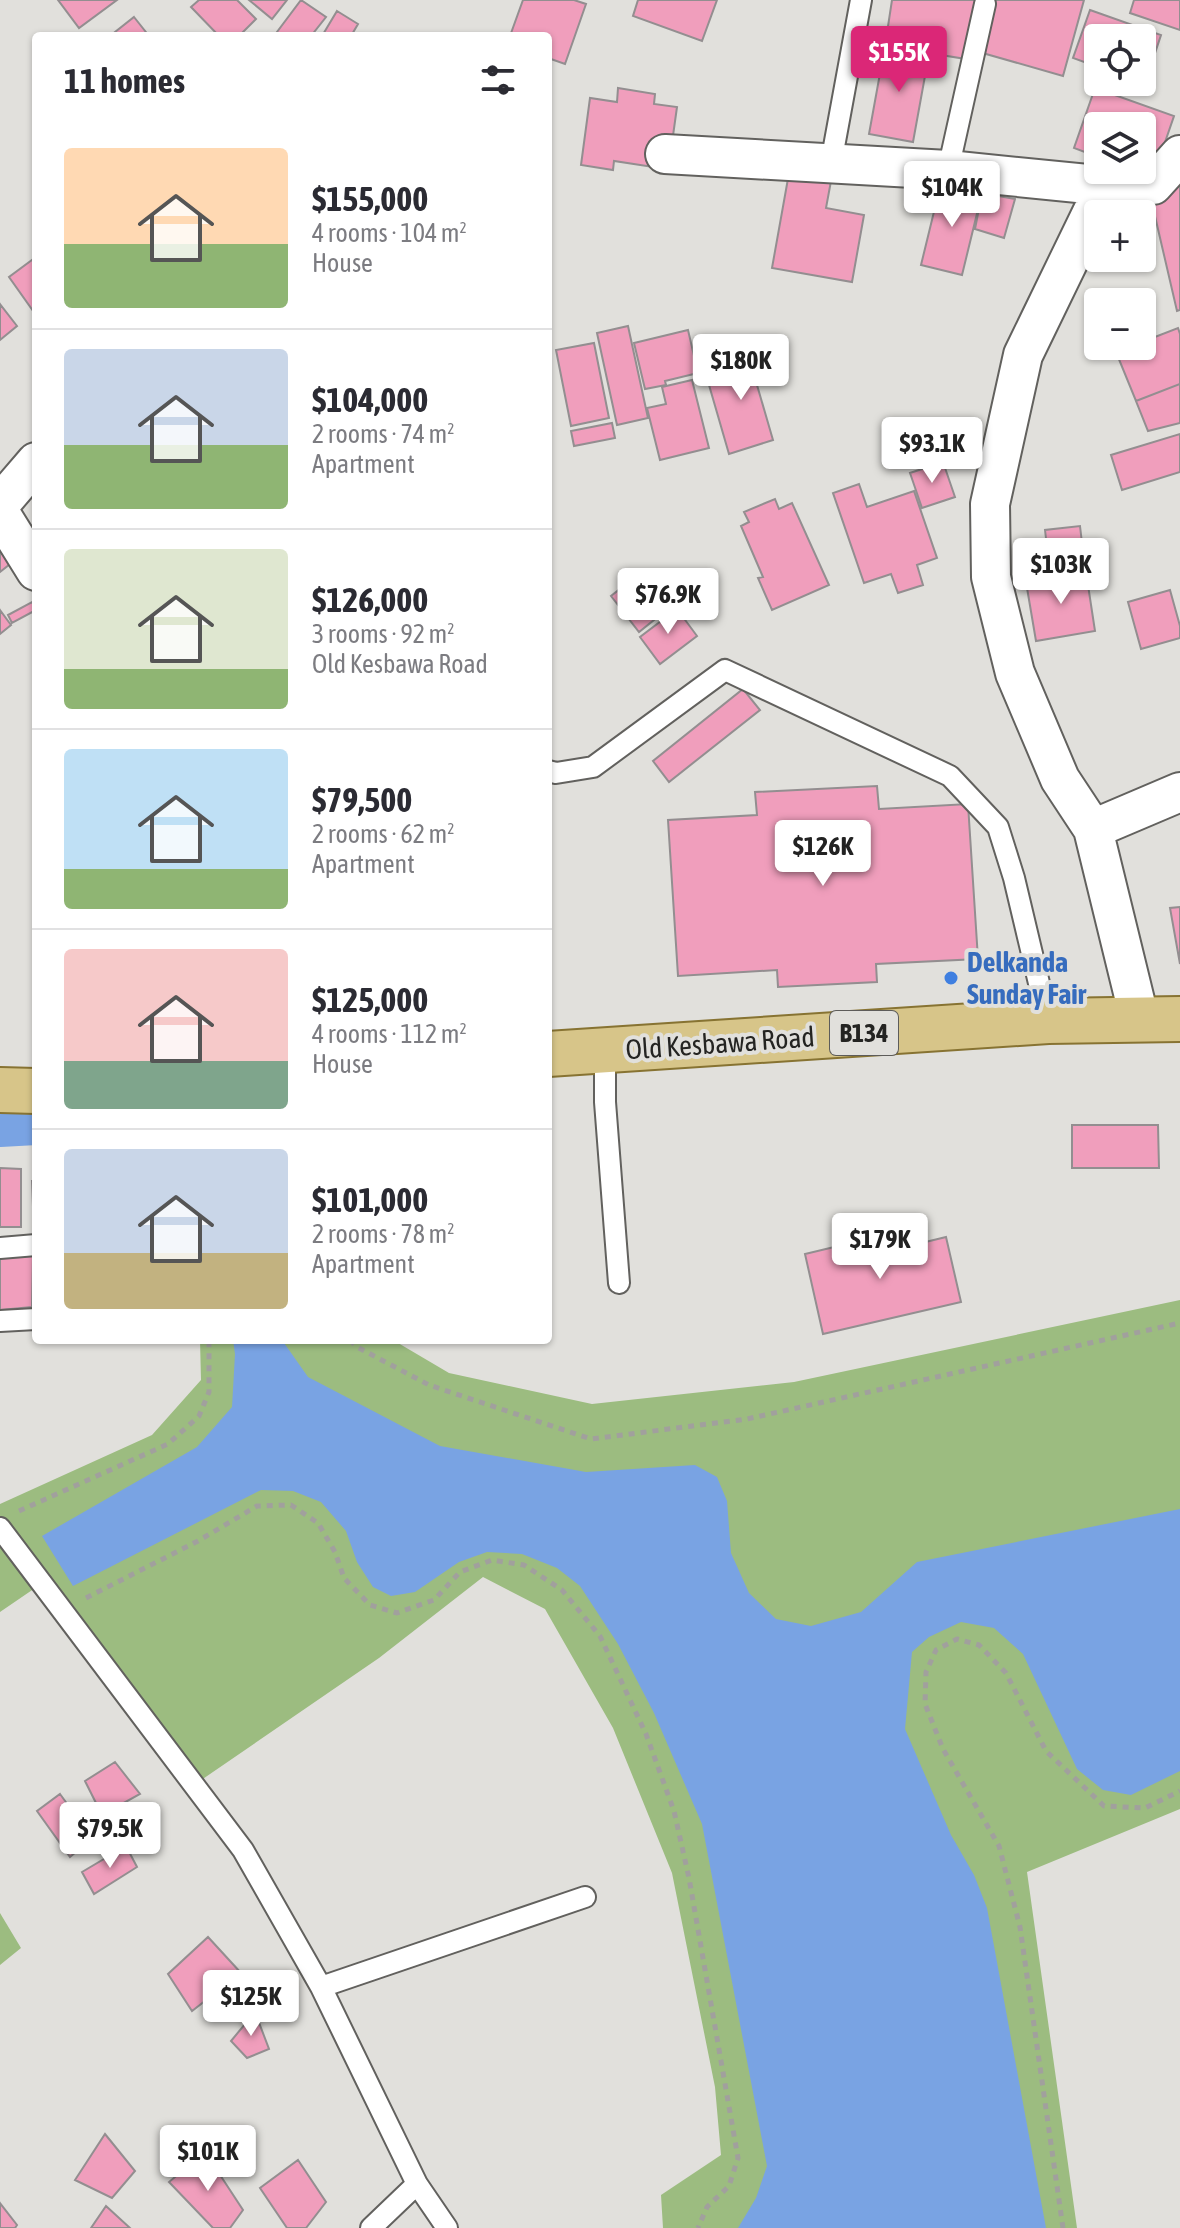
<!DOCTYPE html>
<html lang="en">
<head>
<meta charset="utf-8">
<style>
  :root { --surface:#fff; --page:#f2f2f3; --text:#2b2b33; --muted:#7c7c81; --line:#e1e1e2; --accent:#db2777 }
  body { margin:0; font-family:"Asap Condensed",sans-serif; background:var(--page); color:var(--text); height:100vh; display:flex; flex-direction:column; font-size:30px; white-space:nowrap }
  * { box-sizing:border-box; margin:0 }
  p { font-size:26px; color:var(--muted) }
  .icon { flex:none; width:44px; height:44px; fill:none; stroke:currentColor; stroke-width:2; stroke-linecap:round; stroke-linejoin:round }
  .map { position:relative; flex:1; overflow:hidden }
  .side { position:absolute; left:32px; top:32px; width:520px; height:1312px; display:flex; flex-direction:column; background:var(--surface); border-radius:8px; box-shadow:0 2px 6px #0004 }
  .side>* { flex:none }
  .buttons { position:absolute; left:1084px; top:24px; display:grid; gap:16px }
  .buttons a { display:grid; place-items:center; width:72px; height:72px; border-radius:8px; background:var(--surface); box-shadow:0 2px 6px #0004; font-size:40px }
  .price { position:absolute; translate:-50% -68px; padding:0 18px; border-radius:8px; background:#fff; color:#222; font-size:26px; line-height:52px; filter:drop-shadow(0 2px 4px #0008) }
  .price::after { content:''; position:absolute; left:50%; top:48px; width:24px; height:18px; margin-left:-12px; background:inherit; clip-path:polygon(0 0,100% 0,50% 100%) }
  .price.active { background:var(--accent); color:#fff }
  ul { padding:0; list-style:none }
  li { display:flex; align-items:center; gap:24px; height:200px; padding:0 32px }
  li+li { border-top:2px solid var(--line) }
  li span { display:grid; place-items:center; flex:none; width:224px; height:160px; border-radius:8px; color:#555 }
  li>.icon { margin-inline-start:auto }
  span .icon { width:96px; height:96px; fill:#fffc; stroke-width:1 }
  li b { font-size:34px }
  h2 { display:flex; justify-content:space-between; align-items:center; height:96px; padding:0 32px; font-size:34px }
  .map>svg:first-child { display:block }
  .green { fill:#9cbc80 }
  .water { fill:#79a3e3 }
  .lines { fill:none; stroke-linecap:round; stroke-linejoin:round }
  .canal { stroke:#79a3e3; stroke-width:36 }
  .building { fill:#f09ebc; stroke:#938e90; stroke-width:2 }
  .lane-casing { stroke:#62615e; stroke-width:24 }
  .street-casing { stroke:#62615e; stroke-width:42 }
  .primary-casing { stroke:#877332; stroke-width:48 }
  .path { stroke:#a1a09d; stroke-width:5; stroke-dasharray:6 6; stroke-linecap:butt }
  .lane { stroke:#fff; stroke-width:20 }
  .street { stroke:#fff; stroke-width:38 }
  .primary { stroke:#d7c589; stroke-width:44 }
  .shop-dot { fill:#3f7fe0; stroke:#e1e0dc; stroke-width:3 }
  .labels { text-anchor:middle; dominant-baseline:central; stroke-width:8; stroke-linejoin:round; paint-order:stroke }
  .shield { fill:#e1e0dc; stroke:#5d5c5a; stroke-width:2 }
  .shield-label { font-size:26px; font-weight:bold; fill:#242422 }
  .shop-label { font-size:28px; font-weight:bold; fill:#366cbe; stroke:#e1e0dc; text-anchor:start }
  .street-label { font-size:28px; fill:#242422; stroke:#e1e0dc }
</style>
</head>
<body>
<div class="map">
<svg width="1180" height="2228" viewBox="0 0 1180 2228">
  <rect width="100%" height="100%" fill="#e1e0dc"/>
  <path class="green" d="M1180,1300V1809L1027,1872L1077,2228H663L661,2195L721,2155L715,2087L672,1873L613,1728L545,1609L483,1577L379,1658L194,1785L41,1584L0,1612V1504L152,1435L201,1380L200,1340H393L449,1373L592,1404L794,1382Z
    M0,1913L21,1948L0,1965Z"/>
  <path class="water" d="M233,1340H282L308,1377L440,1446L586,1472L695,1465L717,1477L727,1501L731,1553L749,1593L776,1619L811,1626L861,1612L917,1562L1180,1509V1771L1131,1795L1103,1790L1077,1769L1023,1654L994,1628L961,1622L929,1637L912,1652L905,1729L951,1835L974,1875L987,1908L1046,2228H738L756,2198L767,2166L702,1824L654,1713L618,1644L580,1586L557,1568L522,1554L487,1552L459,1562L415,1592L391,1596L373,1587L357,1562L346,1531L321,1502L293,1491L261,1490L73,1586L42,1536L197,1447L232,1407L235,1354Z"/>
  <g class="lines">
    <path class="canal" d="M0,1129L36,1127"/>
  </g>
  <path class="building" d="M58,0H117L79,28Z
    M199,0H237L256,19L239,36H219L191,7Z
    M249,0H287L272,19Z
    M301,0L326,17L311,36H274Z
    M523,0H574L586,4L565,64L548,58V36H510Z
    M638,0H717L702,41L633,16Z
    M892,0H979L966,59L885,46Z
    M993,0H1084L1063,76L979,52Z
    M1134,0H1180V30L1130,13Z
    M1090,10L1161,35L1145,83L1141,82L1142,38H1098V67L1073,58Z
    M337,11L358,24L351,36H322Z
    M134,17L149,36H110Z
    M885,46L929,54L913,142L869,134Z
    M618,88L655,94L654,104L677,107L671,150L653,167L614,161L613,170L581,165L590,98L617,102Z
    M1095,88L1174,116L1153,177L1142,170V126H1098V157L1074,148Z
    M1180,168V310L1177,311L1151,199Z
    M789,173L831,181L826,208L864,215L852,282L772,268Z
    M941,183L982,193L962,275L921,265Z
    M982,193L1015,199L1004,238L975,229Z
    M36,257V315L9,277Z
    M0,304L17,326L0,340Z
    M628,326L648,418L617,425L597,333Z
    M1178,328L1180,334V384L1136,401L1116,352L1132,346H1142V342Z
    M688,330L698,373L665,381L666,385L645,389L634,343Z
    M594,343L609,418L571,426L556,350Z
    M732,356L772,357L757,385L773,440L729,454L707,378Z
    M692,380L709,448L660,460L647,408L666,404L662,387Z
    M1180,384V423L1148,431L1136,401Z
    M612,423L615,438L574,446L571,431Z
    M1180,434V472L1122,490L1111,455Z
    M943,462L955,497L922,508L910,473Z
    M859,484L867,507L914,491L937,558L917,565L923,585L898,593L891,574L864,583L833,493Z
    M775,499L779,509L792,503L829,585L772,610L758,578L763,577L741,526L749,522L744,512Z
    M1080,526L1084,560L1049,564L1045,530Z
    M0,551L10,564L0,572Z
    M644,570L656,586L664,580L680,599L639,632L611,596Z
    M1086,572L1095,631L1036,641L1026,582Z
    M1170,590L1180,626V638L1141,649L1128,602Z
    M32,602L36,610L12,623L8,615Z
    M677,609L697,636L660,664L640,637Z
    M0,610L11,625L0,634Z
    M743,689L760,710L669,782L653,761Z
    M877,786L879,809L968,804L978,959L876,964L877,982L778,987L777,970L678,976L668,820L757,815L755,792Z
    M1180,907V964L1170,908Z
    M1072,1125H1158L1159,1168H1072Z
    M0,1168L21,1169V1227H0Z
    M32,1181H36V1231H34Z
    M901,1231L905,1247L946,1237L961,1302L823,1334L805,1254Z
    M33,1255L32,1307L0,1310V1257Z
    M115,1762L140,1794L102,1815L85,1781Z
    M60,1794L92,1838L70,1857L37,1811Z
    M126,1846L137,1867L94,1894L82,1872Z
    M208,1937L241,1973L192,2011L168,1974Z
    M255,2012L269,2049L247,2058L231,2041Z
    M105,2134L135,2171L112,2198L75,2180Z
    M205,2152L243,2210L230,2228H213L169,2182Z
    M298,2160L326,2202L306,2228H287L260,2188Z
    M0,2203L17,2225L15,2228H0Z
    M106,2206L130,2228H91Z"/>
  <g class="lines">
    <defs>
      <path id="lane" d="M831,163L861,0
        M948,170L985,4
        M548,771L556,773L593,767L725,670L950,776L998,827L1014,878L1048,1021
        M605,1050V1102L619,1283
        M0,1248L36,1245
        M0,1321L36,1319
        M0,1528L243,1850L321,1987L417,2184L371,2228
        M321,1987L585,1897
        M417,2184L447,2228"/>
      <path id="street" d="M665,154L948,170L1128,188L1153,185L1180,155
        M1105,186L1023,355L990,504L991,577L1015,673L1060,779L1093,829L1140,1021
        M0,504L36,462
        M0,513L36,571
        M1093,829L1180,792"/>
      <path id="primary" d="M548,1054L1048,1021L1180,1019
        M0,1090L36,1091"/>
    </defs>
    <use href="#lane" class="lane-casing"/>
    <use href="#street" class="street-casing"/>
    <use href="#primary" class="primary-casing"/>
    <path class="path" d="M350,1340L357,1347L429,1385L591,1439L747,1419L1180,1323
      M19,1511L168,1444L199,1416L209,1392V1340
      M86,1598L198,1541L257,1506L291,1505L318,1523L335,1552L344,1578L370,1605L397,1613L434,1600L460,1572L492,1560L524,1565L562,1590L600,1636L646,1734L674,1811L689,1878L738,2158L729,2186L707,2207L698,2228
      M1063,2228L1020,1927L999,1846L943,1749L925,1704L926,1672L936,1650L957,1639L979,1645L1006,1673L1046,1751L1104,1806L1145,1808L1180,1791"/>
    <use href="#lane" class="lane"/>
    <use href="#street" class="street"/>
    <use href="#primary" class="primary"/>
  </g>
  <circle class="shop-dot" cx="951" cy="978" r="8"/>
  <g class="labels">
    <rect class="shield" x="830" y="1011" width="68" height="44" rx="6"/>
    <g class="shield-label">
      <text x="864" y="1033">B134</text>
    </g>
    <g class="shop-label">
      <text x="967" y="962">Delkanda<tspan x="967" dy="32">Sunday Fair</tspan></text>
    </g>
    <g class="street-label">
      <text transform="translate(720 1043) rotate(-4)">Old Kesbawa Road</text>
    </g>
  </g>
</svg>
<div class="buttons">
<a><svg class="icon" aria-label="locate" viewBox="0 0 24 24"><circle cx="12" cy="12" r="6"/><path d="M12 2v4M12 18v4M2 12h4M18 12h4"/></svg></a>
<a><svg class="icon" aria-label="layers" viewBox="0 0 24 24"><path d="M12 4l9 5-9 5-9-5zM3 14l9 5 9-5"/></svg></a>
<a>+</a>
<a>−</a>
</div>
<b class="price active" style="left:899px;top:94px">$155K</b>
<b class="price" style="left:952px;top:229px">$104K</b>
<b class="price" style="left:741px;top:402px">$180K</b>
<b class="price" style="left:932px;top:485px">$93.1K</b>
<b class="price" style="left:1061px;top:606px">$103K</b>
<b class="price" style="left:668px;top:636px">$76.9K</b>
<b class="price" style="left:823px;top:888px">$126K</b>
<b class="price" style="left:880px;top:1281px">$179K</b>
<b class="price" style="left:110px;top:1870px">$79.5K</b>
<b class="price" style="left:251px;top:2038px">$125K</b>
<b class="price" style="left:208px;top:2193px">$101K</b>
<section class="side">
<h2>11 homes<svg class="icon" aria-label="filters" viewBox="0 0 24 24"><path d="M4 7h16M4 17h16"/><circle cx="9" cy="7" r="2"/><circle cx="15" cy="17" r="2"/></svg></h2>
<ul>
<li><span style="background:linear-gradient(#ffd9b3 60%,#8fb573 0)"><svg class="icon" aria-label="home" viewBox="0 0 24 24"><path d="M3 11l9-7 9 7M6 9v11h12V9"/></svg></span><div><b>$155,000</b><p>4 rooms · 104 m²</p><p>House</p></div></li>
<li><span style="background:linear-gradient(#c9d6e8 60%,#8fb573 0)"><svg class="icon" aria-label="home" viewBox="0 0 24 24"><path d="M3 11l9-7 9 7M6 9v11h12V9"/></svg></span><div><b>$104,000</b><p>2 rooms · 74 m²</p><p>Apartment</p></div></li>
<li><span style="background:linear-gradient(#dfe7d0 75%,#8fb573 0)"><svg class="icon" aria-label="home" viewBox="0 0 24 24"><path d="M3 11l9-7 9 7M6 9v11h12V9"/></svg></span><div><b>$126,000</b><p>3 rooms · 92 m²</p><p>Old Kesbawa Road</p></div></li>
<li><span style="background:linear-gradient(#bfe0f5 75%,#8fb573 0)"><svg class="icon" aria-label="home" viewBox="0 0 24 24"><path d="M3 11l9-7 9 7M6 9v11h12V9"/></svg></span><div><b>$79,500</b><p>2 rooms · 62 m²</p><p>Apartment</p></div></li>
<li><span style="background:linear-gradient(#f6c9c9 70%,#7fa58c 0)"><svg class="icon" aria-label="home" viewBox="0 0 24 24"><path d="M3 11l9-7 9 7M6 9v11h12V9"/></svg></span><div><b>$125,000</b><p>4 rooms · 112 m²</p><p>House</p></div></li>
<li><span style="background:linear-gradient(#c9d6e8 65%,#c2b280 0)"><svg class="icon" aria-label="home" viewBox="0 0 24 24"><path d="M3 11l9-7 9 7M6 9v11h12V9"/></svg></span><div><b>$101,000</b><p>2 rooms · 78 m²</p><p>Apartment</p></div></li>
</ul>
</section>
</div>
</body>
</html>
